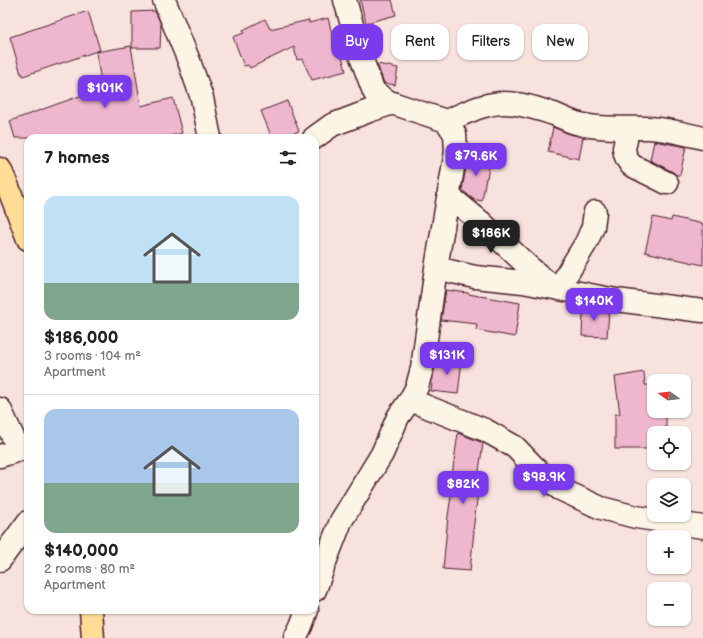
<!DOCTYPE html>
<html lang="en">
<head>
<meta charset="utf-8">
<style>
  :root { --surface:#fff; --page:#f2f2f2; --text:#202124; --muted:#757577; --line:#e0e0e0; --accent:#7c3aed }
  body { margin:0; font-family:"Balsamiq Sans",sans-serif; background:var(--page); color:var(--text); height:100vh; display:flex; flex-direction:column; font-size:15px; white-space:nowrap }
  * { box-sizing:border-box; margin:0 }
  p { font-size:13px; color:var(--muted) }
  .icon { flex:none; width:22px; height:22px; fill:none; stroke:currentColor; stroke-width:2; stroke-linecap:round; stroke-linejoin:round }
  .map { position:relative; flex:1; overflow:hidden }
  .details { position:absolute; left:24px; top:134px; width:295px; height:480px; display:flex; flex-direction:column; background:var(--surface); border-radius:12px; box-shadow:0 1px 3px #0004 }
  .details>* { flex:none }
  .top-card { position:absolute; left:331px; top:24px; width:312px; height:36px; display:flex; gap:8px }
  .needle { width:26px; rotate:285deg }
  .controls { position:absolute; left:647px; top:374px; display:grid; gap:8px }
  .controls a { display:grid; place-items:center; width:44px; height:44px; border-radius:8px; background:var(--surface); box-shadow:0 1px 3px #0004; font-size:20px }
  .price { position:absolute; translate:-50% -34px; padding:0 9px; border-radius:8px; background:var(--accent); color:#fff; font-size:13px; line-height:26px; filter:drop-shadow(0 1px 2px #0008) }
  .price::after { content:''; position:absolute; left:50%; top:24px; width:12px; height:9px; margin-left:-6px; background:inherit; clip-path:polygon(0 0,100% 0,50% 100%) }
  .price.active { background:#222; color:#fff }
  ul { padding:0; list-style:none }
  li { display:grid; align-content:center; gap:8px; height:212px; padding:0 20px }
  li+li { border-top:1px solid var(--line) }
  li span { display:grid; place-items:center; height:124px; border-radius:12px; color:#555 }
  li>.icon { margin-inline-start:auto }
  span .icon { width:72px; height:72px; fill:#fffc; stroke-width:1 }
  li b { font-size:17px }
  h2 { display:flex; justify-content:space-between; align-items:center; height:48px; padding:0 20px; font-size:17px }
  .tag { padding:0 14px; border-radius:12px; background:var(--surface); box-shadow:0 1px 3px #0004; font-size:14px; line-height:36px }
  .tag.active { background:var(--accent); color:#fff }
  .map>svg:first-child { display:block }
  .building { fill:#eeb7ce; stroke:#4a1f2b }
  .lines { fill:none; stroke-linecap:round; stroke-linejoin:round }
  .minor-casing { stroke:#4a1f2b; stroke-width:25 }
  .major-casing { stroke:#4a1f2b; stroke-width:25 }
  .minor { stroke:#fcf5e5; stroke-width:22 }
  .major { stroke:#ffdd96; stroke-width:22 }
</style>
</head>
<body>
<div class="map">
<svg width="703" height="638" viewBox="0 0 703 638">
  <rect width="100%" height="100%" fill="#f8e2de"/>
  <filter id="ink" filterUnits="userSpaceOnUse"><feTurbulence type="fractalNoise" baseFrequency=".025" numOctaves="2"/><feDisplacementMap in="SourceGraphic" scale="8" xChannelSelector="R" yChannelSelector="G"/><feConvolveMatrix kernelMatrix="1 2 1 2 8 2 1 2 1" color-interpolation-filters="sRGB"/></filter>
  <g filter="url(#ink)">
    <path class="building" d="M360,0H392L396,15L366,23Z
      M88,11L100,50L23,76L22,73L21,74L10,37Z
      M155,11L161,24L160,48H132V12Z
      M328,18L337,54L341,53L346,71L312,80L302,59L297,60L294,47L250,68L248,65L244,66L233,37L244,33L243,30L265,19L270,29L309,20V23Z
      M131,46L141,106L173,98L182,133L163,138H15L10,121L102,88L96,52Z
      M377,64L398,68L395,85L384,83Z
      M287,101L299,131L282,138H272L261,111Z
      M553,127L569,134L583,137L579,159L548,152Z
      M654,141L686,147L680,175H676L673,172L650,160Z
      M468,155L491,159L487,178H486L482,201L473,199L462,190Z
      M653,217L671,221L672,217L703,224V265L645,252Z
      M446,290L468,293V294L520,303L515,337L476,330L477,324L441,320Z
      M577,305L609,311L607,337L582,336L583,313H577Z
      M436,357L462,360L458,394L431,391Z
      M644,372L645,385H654V411H666V433H654V449H615V414H620L615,377Z
      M458,433L483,443L477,485H479L473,531H474L470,571L443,569L448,516L454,476L452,475Z"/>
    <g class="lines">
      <defs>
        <path id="minor" d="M164,0L189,61L202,98L210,138
          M446,121C464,114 483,103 504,103C521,103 538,109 554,114C561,117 569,121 576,123C600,130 625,127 649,128C668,129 685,134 703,138
          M621,128L624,135L626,140L624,148L625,154L627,159L631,165L667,183
          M314,138L332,125L369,111L393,103
          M449,196L482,223L530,268L553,287
          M436,268L475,277L523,282L616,300L703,311
          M561,289L567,274L586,243L593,227L595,212
          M410,400L485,430L515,447L538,471L560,489L601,508L636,517L703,527
          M0,409L19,450
          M0,456L28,447
          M0,560L28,522
          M315,590L327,557L341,521L382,454L398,417L410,400L417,387L422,368L436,268L456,151L455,134L446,121L389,102L374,92L361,57L345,0
          M295,638L301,626L307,610"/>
        <path id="major" d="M0,169L8,187L28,239
          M91,610L93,638"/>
      </defs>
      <use href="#minor" class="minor-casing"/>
      <use href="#major" class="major-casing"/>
      <use href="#minor" class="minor"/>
      <use href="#major" class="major"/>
    </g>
  </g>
</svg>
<div class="controls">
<a><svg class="needle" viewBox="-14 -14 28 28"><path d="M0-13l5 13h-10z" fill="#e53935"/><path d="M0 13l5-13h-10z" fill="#757577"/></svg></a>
<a><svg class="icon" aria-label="locate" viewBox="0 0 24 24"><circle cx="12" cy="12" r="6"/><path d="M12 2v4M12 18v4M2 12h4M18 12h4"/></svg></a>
<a><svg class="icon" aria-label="layers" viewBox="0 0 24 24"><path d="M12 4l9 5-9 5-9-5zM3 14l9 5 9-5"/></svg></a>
<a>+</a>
<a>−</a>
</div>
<b class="price" style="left:105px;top:109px">$101K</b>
<b class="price" style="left:476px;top:177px">$79.6K</b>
<b class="price active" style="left:491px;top:254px">$186K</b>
<b class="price" style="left:594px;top:322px">$140K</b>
<b class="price" style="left:447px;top:376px">$131K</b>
<b class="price" style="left:544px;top:498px">$98.9K</b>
<b class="price" style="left:463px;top:505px">$82K</b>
<div class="top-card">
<a class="tag active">Buy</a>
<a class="tag">Rent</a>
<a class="tag">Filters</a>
<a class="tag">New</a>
</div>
<section class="details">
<h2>7 homes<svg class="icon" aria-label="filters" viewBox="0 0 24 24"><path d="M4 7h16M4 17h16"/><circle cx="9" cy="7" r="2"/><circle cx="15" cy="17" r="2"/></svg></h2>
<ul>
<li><span style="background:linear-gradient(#bfe0f5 70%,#7fa58c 0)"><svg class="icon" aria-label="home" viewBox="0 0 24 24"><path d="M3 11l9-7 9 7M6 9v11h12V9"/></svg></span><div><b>$186,000</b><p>3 rooms · 104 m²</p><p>Apartment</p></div></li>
<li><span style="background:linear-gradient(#a9c7e8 60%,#7fa58c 0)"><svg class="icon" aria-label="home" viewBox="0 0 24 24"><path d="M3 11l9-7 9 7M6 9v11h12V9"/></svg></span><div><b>$140,000</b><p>2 rooms · 80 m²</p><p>Apartment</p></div></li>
</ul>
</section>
</div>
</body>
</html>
